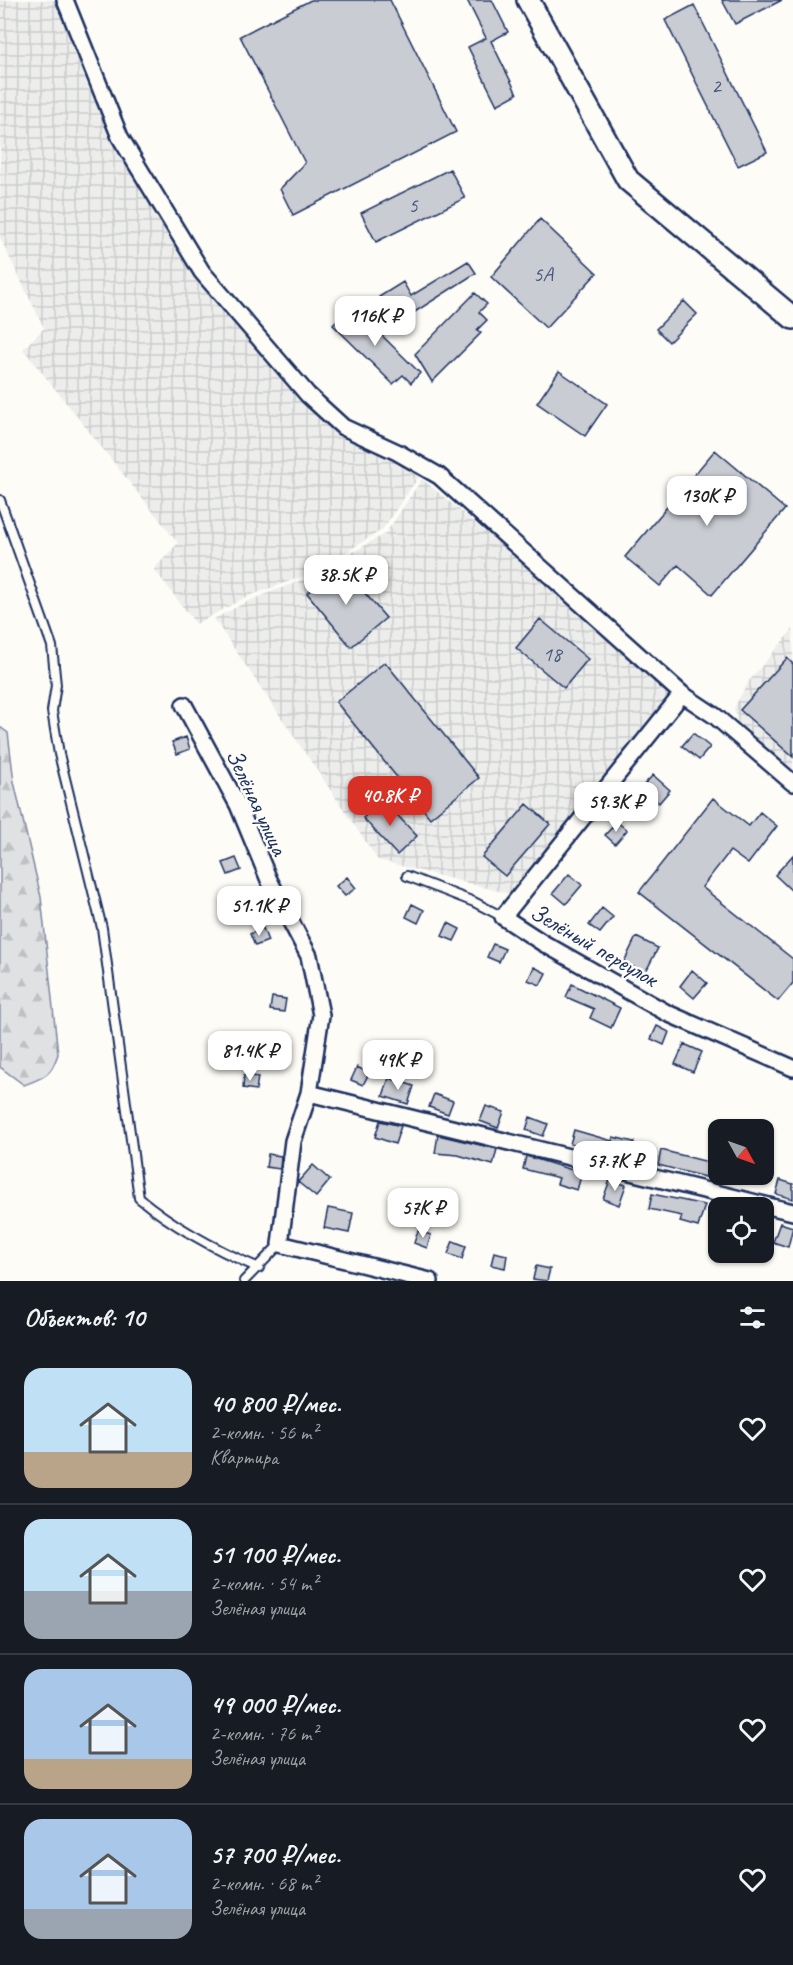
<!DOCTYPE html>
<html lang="ru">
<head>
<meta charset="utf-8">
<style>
  :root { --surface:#171b24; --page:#242831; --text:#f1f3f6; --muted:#9ea1a6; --line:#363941; --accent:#d93025 }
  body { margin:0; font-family:Caveat,sans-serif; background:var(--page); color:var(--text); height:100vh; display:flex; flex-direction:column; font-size:22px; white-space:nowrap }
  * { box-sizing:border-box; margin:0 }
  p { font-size:20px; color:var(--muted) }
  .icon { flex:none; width:33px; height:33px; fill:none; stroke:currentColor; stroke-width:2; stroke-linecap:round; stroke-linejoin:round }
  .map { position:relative; height:1281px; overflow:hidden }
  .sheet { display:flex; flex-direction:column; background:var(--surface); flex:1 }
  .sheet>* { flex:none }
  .needle { width:39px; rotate:130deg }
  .buttons { position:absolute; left:708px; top:1119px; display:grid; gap:12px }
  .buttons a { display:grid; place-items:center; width:66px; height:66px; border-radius:12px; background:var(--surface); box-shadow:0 2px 4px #0004; font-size:30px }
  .price { position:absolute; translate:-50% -51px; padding:0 14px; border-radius:12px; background:#fff; color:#222; font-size:20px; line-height:39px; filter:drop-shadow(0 2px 3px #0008) }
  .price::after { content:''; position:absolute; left:50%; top:36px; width:18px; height:14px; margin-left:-9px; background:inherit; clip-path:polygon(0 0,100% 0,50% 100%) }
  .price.on { background:var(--accent); color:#fff }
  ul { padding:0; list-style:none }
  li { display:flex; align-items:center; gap:18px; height:150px; padding:0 24px }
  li+li { border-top:2px solid var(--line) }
  li span { display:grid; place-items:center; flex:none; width:168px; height:120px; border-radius:18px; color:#555 }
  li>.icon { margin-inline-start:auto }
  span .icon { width:72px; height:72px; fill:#fffc; stroke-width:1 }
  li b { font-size:26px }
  h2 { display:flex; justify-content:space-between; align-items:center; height:72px; padding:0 24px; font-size:26px }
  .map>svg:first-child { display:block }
  .industrial { fill:url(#industrial-grid) }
  .forest { fill:url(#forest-firs); stroke:#7e88a0; stroke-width:1.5 }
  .building { fill:#c9ccd3; stroke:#1b2f5e; stroke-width:1.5 }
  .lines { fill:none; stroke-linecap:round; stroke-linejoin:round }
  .lane-casing { stroke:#1b2f5e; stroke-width:12 }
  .street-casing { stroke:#1b2f5e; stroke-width:20 }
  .secondary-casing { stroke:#1b2f5e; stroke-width:26 }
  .lane { stroke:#fdfcf7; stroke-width:8 }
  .street { stroke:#fdfcf7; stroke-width:15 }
  .secondary { stroke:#fdfcf7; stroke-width:21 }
  .labels { text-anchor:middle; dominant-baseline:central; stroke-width:5; stroke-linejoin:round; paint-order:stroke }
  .number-label { font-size:21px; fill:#46567b }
  .street-label { font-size:24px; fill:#1b2f5e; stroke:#fdfcf7 }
</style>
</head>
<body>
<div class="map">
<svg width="793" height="1281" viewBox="0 0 793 1281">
  <defs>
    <pattern id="industrial-grid" width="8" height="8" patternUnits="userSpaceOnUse" patternTransform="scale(1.5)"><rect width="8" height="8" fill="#edeeec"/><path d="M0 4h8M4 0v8" fill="none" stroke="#cbcccd"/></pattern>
    <pattern id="forest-firs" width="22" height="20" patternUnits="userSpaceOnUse" patternTransform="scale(1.5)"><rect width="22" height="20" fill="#e0e1e3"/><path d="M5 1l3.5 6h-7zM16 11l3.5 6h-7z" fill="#c0c1c5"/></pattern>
  </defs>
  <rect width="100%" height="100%" fill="#fdfcf7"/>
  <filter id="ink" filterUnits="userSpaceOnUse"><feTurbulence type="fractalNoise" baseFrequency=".0167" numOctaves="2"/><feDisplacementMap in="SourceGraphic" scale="12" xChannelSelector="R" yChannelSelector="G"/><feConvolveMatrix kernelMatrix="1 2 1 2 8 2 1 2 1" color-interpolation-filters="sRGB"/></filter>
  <g filter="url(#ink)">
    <path class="industrial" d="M0,0H55L87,84L130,172L188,267L328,423L420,475L382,530L312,573L246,597L196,624L154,569L178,543L23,349L44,328L0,238Z
      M422,479L503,546L672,697L510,894L378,860L214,619L248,601L312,576L386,533Z
      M793,629V776L739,726L734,708L749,681Z"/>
    <path class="forest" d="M0,727L8,733L14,782L41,897L58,1054C51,1076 45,1077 24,1085L0,1067Z"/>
    <path class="building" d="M311,0H390L456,132L293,215L280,189L305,163L240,36Z
      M467,0H492L508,32L491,41L517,94L497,105L468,47L486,38Z
      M722,0H782L735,24Z
      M694,5L767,152L738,166L665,20Z
      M450,169L465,198L376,242L361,213Z
      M540,219L597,273L546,328L491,277Z
      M468,261L476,273L396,324L379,297L403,282L411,296Z
      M475,293L487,304L479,312L487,320L477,330L481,333L432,382L415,354Z
      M684,301L697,314L669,342L656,329Z
      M352,306L420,373L411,383L403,375L393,384L333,325Z
      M559,371L607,404L585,436L537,403Z
      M715,450L785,509L712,595L678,565L660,586L625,557Z
      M341,565L386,618L351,647L307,593Z
      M540,619L588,659L564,688L516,648Z
      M787,658L793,664V757L740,710Z
      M385,662L479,778L430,818L336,702Z
      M693,733L710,747L699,760L682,746Z
      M186,737L190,749L177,754L172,742Z
      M653,775L670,790L659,803L641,788Z
      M713,798L749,826L760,812L777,826L748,864L730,851L702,887L793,959V983L778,1001L639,892Z
      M383,800L417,836L397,855L363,818Z
      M527,804L550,824L505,876L482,857Z
      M617,822L627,830L615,844L605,835Z
      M793,855V892L775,875Z
      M236,858L241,870L228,875L223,863Z
      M569,874L582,885L566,904L553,893Z
      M347,877L356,888L345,896L336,886Z
      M412,904L424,910L418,923L406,917Z
      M602,908L613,917L600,933L589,925Z
      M448,923L460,929L454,941L442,936Z
      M263,928L268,941L255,946L250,934Z
      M636,937L658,948L645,973L624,962Z
      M493,944L505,949L499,962L487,957Z
      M534,967L546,973L540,985L528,980Z
      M692,970L707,983L694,998L680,986Z
      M572,984L620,1008L611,1028L590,1018L594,1009L566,997Z
      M272,997L286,999L284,1012L270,1010Z
      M657,1026L669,1032L664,1045L651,1039Z
      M684,1044L702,1052L693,1072L675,1064Z
      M357,1067L369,1073L363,1085L351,1080Z
      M244,1075L258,1077L256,1090L243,1088Z
      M389,1078L414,1086L408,1104L383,1096Z
      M434,1094L453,1101L448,1114L429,1107Z
      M486,1106L504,1112L498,1128L480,1121Z
      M530,1117L548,1124L543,1136L526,1130Z
      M380,1121L401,1126L395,1144L375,1137Z
      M574,1130L612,1141L613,1137L634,1142L630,1160L570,1144Z
      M438,1135L497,1149L493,1165L458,1155L435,1153Z
      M661,1150L716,1164L713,1179L658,1165Z
      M268,1154L281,1156L280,1169L266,1167Z
      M526,1156L582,1173L577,1190L557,1184L559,1178L523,1169Z
      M313,1165L330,1180L316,1197L298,1182Z
      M610,1180L626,1185L619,1205L603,1199Z
      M780,1180L793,1184V1199L776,1194Z
      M652,1194L705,1205L698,1227L680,1222L682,1216L649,1209Z
      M328,1208L353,1213L349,1233L324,1228Z
      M780,1223L793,1227L788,1247L773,1242Z
      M418,1231L431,1235L427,1248L414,1243Z
      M453,1241L466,1246L462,1259L448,1254Z
      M494,1252L507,1255L505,1268L491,1265Z
      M536,1266L550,1269L547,1281L533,1279Z"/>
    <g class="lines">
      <defs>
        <path id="lane" d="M0,500L52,646L56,685L52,711L59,754L102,928L139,1198C174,1227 217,1250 259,1268
          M407,876L474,902L503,917
          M244,1281L280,1244"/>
        <path id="street" d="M65,0L120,137L202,272L308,395L343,427L397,452L439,476L682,694L715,716L793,783
          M682,694L503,917L543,943L667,1013L793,1068
          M184,705L238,805L269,880L309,956L321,1015L309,1093L293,1141L280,1244L430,1281
          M309,1093L793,1212"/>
        <path id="secondary" d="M528,0L628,180L793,318"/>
      </defs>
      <use href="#lane" class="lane-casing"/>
      <use href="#street" class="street-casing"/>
      <use href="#secondary" class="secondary-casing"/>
      <use href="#lane" class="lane"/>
      <use href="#street" class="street"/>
      <use href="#secondary" class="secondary"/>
    </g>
  </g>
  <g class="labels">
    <g class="number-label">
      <text x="716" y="86">2</text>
      <text x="413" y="205">5</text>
      <text x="543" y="274">5А</text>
      <text x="552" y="654">18</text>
    </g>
    <g class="street-label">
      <text transform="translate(257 802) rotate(65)">Зелёная улица</text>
      <text transform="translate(594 945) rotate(30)">Зелёный переулок</text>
    </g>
  </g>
</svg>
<div class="buttons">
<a><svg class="needle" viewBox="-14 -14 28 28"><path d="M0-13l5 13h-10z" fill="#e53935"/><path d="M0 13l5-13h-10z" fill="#9ea1a6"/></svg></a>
<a><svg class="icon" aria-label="locate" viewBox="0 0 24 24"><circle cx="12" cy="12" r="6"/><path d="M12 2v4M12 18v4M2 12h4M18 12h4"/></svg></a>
</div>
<b class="price" style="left:375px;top:347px">116K ₽</b>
<b class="price" style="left:707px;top:527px">130K ₽</b>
<b class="price" style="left:346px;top:606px">38.5K ₽</b>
<b class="price on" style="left:390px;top:827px">40.8K ₽</b>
<b class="price" style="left:616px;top:833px">59.3K ₽</b>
<b class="price" style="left:259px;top:937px">51.1K ₽</b>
<b class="price" style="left:250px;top:1082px">81.4K ₽</b>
<b class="price" style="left:398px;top:1091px">49K ₽</b>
<b class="price" style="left:615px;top:1192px">57.7K ₽</b>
<b class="price" style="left:423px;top:1239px">57K ₽</b>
</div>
<section class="sheet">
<h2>Объектов: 10<svg class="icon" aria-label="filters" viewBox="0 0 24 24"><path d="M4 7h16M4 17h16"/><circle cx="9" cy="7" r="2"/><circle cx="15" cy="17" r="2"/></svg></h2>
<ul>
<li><span style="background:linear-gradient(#bfe0f5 70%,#b9a48a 0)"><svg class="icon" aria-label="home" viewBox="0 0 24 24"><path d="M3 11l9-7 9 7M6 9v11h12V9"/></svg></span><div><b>40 800 ₽/мес.</b><p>2-комн. · 56 m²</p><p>Квартира</p></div><svg class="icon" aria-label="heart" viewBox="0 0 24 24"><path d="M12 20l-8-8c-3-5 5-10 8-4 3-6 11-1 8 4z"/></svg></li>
<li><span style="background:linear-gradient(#bfe0f5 60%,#9aa5b1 0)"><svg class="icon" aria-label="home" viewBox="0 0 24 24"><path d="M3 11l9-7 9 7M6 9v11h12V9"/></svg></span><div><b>51 100 ₽/мес.</b><p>2-комн. · 54 m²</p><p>Зелёная улица</p></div><svg class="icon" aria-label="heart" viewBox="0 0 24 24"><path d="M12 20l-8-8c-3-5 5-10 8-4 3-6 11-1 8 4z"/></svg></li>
<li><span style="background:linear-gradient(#a9c7e8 75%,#b9a48a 0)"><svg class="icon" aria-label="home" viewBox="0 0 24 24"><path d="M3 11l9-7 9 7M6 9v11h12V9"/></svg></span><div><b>49 000 ₽/мес.</b><p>2-комн. · 76 m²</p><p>Зелёная улица</p></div><svg class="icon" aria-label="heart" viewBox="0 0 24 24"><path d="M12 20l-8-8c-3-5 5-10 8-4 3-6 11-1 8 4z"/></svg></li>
<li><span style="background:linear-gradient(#a9c7e8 75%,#9aa5b1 0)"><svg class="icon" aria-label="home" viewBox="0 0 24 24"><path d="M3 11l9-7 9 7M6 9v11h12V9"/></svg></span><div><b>57 700 ₽/мес.</b><p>2-комн. · 68 m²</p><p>Зелёная улица</p></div><svg class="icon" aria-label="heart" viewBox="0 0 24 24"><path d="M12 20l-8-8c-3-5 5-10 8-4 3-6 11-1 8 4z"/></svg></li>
</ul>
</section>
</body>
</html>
